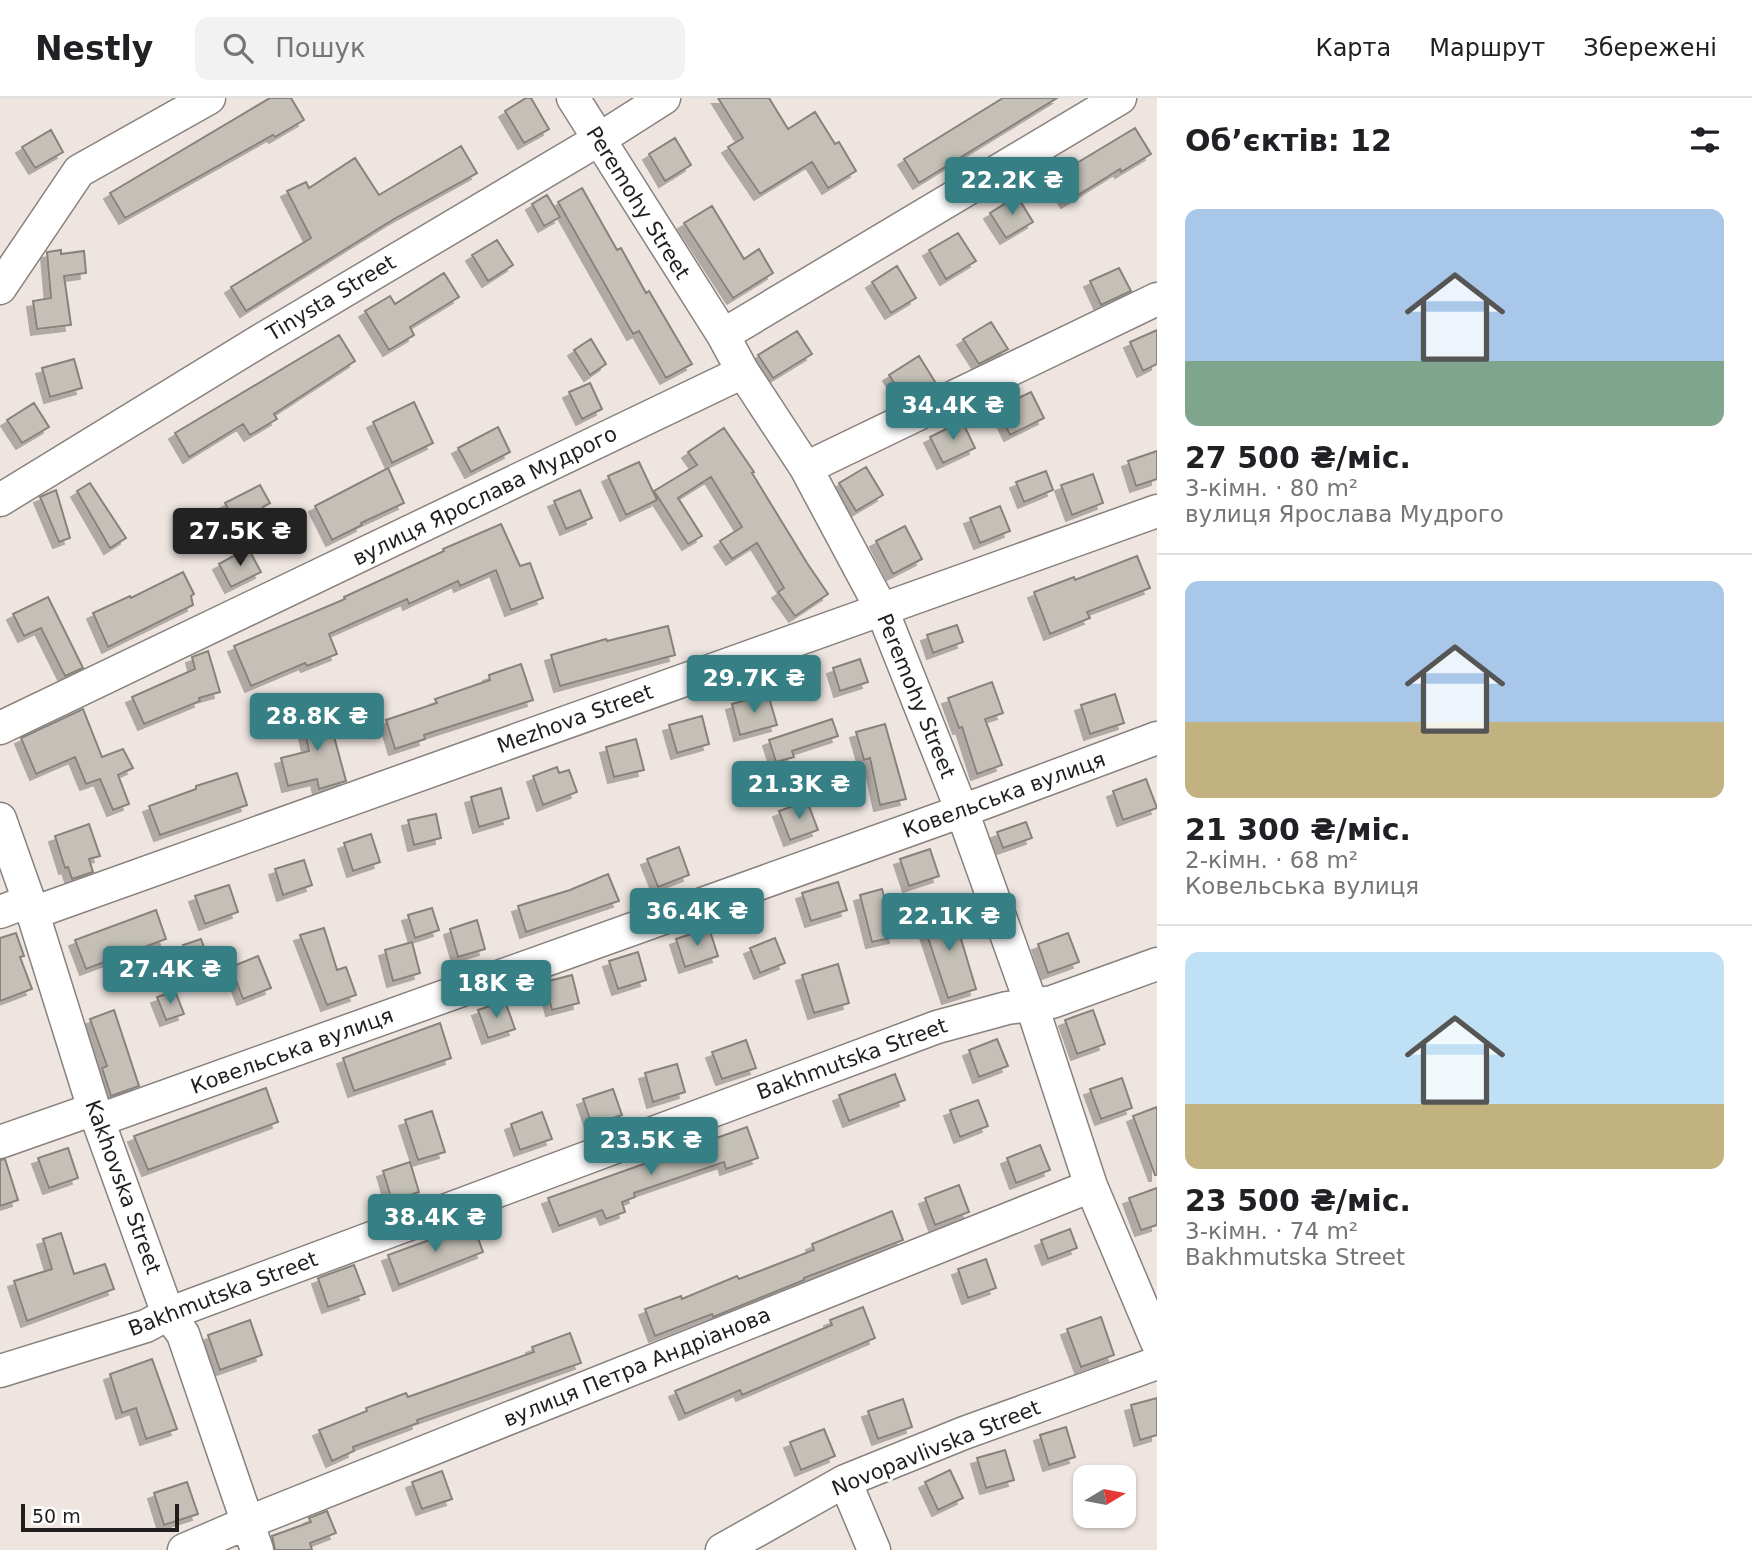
<!DOCTYPE html>
<html lang="uk">
<head>
<meta charset="utf-8">
<style>
  :root { --surface:#fff; --page:#f2f2f2; --text:#202124; --muted:#757577; --line:#e0e0e0; --accent:#367f84 }
  body { margin:0; font-family:"DejaVu Sans",sans-serif; background:var(--page); color:var(--text); height:100vh; display:flex; flex-direction:column; font-size:26px; white-space:nowrap }
  * { box-sizing:border-box; margin:0 }
  p { font-size:23px; color:var(--muted) }
  .icon { flex:none; width:38px; height:38px; fill:none; stroke:currentColor; stroke-width:2; stroke-linecap:round; stroke-linejoin:round }
  .map { position:relative; flex:1; overflow:hidden }
  .drawer { display:flex; flex-direction:column; background:var(--surface); width:595px }
  .drawer>* { flex:none }
  .needle { width:46px; rotate:80deg }
  .tools { position:absolute; left:1073px; top:1367px; display:grid; gap:14px }
  .tools a { display:grid; place-items:center; width:63px; height:63px; border-radius:14px; background:var(--surface); box-shadow:0 2px 5px #0004; font-size:35px }
  .scale { position:absolute; left:21px; bottom:18px; width:158px; box-sizing:border-box; padding-left:7px; border:4px solid #211e1d; border-top:0; font-size:19px; line-height:24px; white-space:nowrap; color:#211e1d; -webkit-text-stroke:5px #fff; paint-order:stroke }
  .price { position:absolute; translate:-50% -60px; padding:0 16px; border-radius:7px; background:var(--accent); color:#fff; font-size:23px; line-height:46px; filter:drop-shadow(0 2px 4px #0008) }
  .price::after { content:''; position:absolute; left:50%; top:42px; width:21px; height:16px; margin-left:-10px; background:inherit; clip-path:polygon(0 0,100% 0,50% 100%) }
  .price.active { background:#222; color:#fff }
  ul { padding:0; list-style:none }
  li { display:grid; align-content:center; gap:14px; height:371px; padding:0 28px }
  li+li { border-top:2px solid var(--line) }
  li span { display:grid; place-items:center; height:217px; border-radius:14px; color:#555 }
  li>.icon { margin-inline-start:auto }
  span .icon { width:126px; height:126px; fill:#fffc; stroke-width:1 }
  li b { font-size:30px }
  h2 { display:flex; justify-content:space-between; align-items:center; height:84px; padding:0 28px; font-size:30px }
  header { display:flex; align-items:center; gap:42px; box-sizing:border-box; height:98px; padding:0 35px; background:var(--surface); border-bottom:2px solid var(--line) }
  header strong { font-size:33px }
  nav { display:flex; gap:38px; margin-inline-start:auto; font-size:24px }
  .search { width:490px; height:63px; background:var(--page); display:flex; align-items:center; gap:18px; box-sizing:border-box; padding:0 24px; border-radius:14px; color:var(--muted); font-size:26px }
  main { display:flex; flex:1; min-height:0 }
  .map>svg:first-child { display:block }
  .building { fill:#c4c0b8; stroke:#87827b; stroke-width:2; filter:url(#shadow) }
  .lines { fill:none; stroke-linecap:round; stroke-linejoin:round }
  .minor-casing { stroke:#89817d; stroke-width:35 }
  .minor { stroke:#fff; stroke-width:32 }
  .labels { text-anchor:middle; dominant-baseline:central; stroke-width:5; stroke-linejoin:round; paint-order:stroke }
  .street-label { font-size:21px; fill:#211e1d; stroke:#fff }
</style>
</head>
<body>
<header>
<strong>Nestly</strong>
<div class="search"><svg class="icon" aria-label="search" viewBox="0 0 24 24"><circle cx="10" cy="10" r="6"/><path d="M15 15l6 6"/></svg>Пошук</div>
<nav><a>Карта</a><a>Маршрут</a><a>Збережені</a></nav>
</header>
<main>
<div class="map">
<svg width="1157" height="1452" viewBox="0 0 1157 1452">
  <defs>
    <filter id="shadow"><feDropShadow dx="-6" dy="6" stdDeviation="0" flood-color="#0004"/></filter>
  </defs>
  <rect width="100%" height="100%" fill="#eee5e0"/>
  <path class="building" d="M270,0H291L304,22L275,39L273,37L125,120L110,95Z
    M526,0H531L549,31L524,45L505,13Z
    M718,0H769L788,31L815,14L835,46L839,44L856,73L828,90L812,64L760,96L728,49L743,40Z
    M1003,0H1057L919,85L904,61Z
    M1135,30L1151,56L1121,74L1120,71L1067,104L1052,80Z
    M51,32L63,54L35,70L22,49Z
    M675,40L691,67L665,83L649,56Z
    M461,48L477,75L394,121L246,213L231,189L311,140L287,93L306,84L309,90L355,60L379,97Z
    M582,90L617,152L621,150L646,195L649,193L692,266L666,280L639,233L633,236L558,104Z
    M547,97L560,119L544,128L532,106Z
    M1017,98L1033,124L1006,140L990,115Z
    M712,108L744,161L759,151L773,175L733,200L684,125Z
    M958,135L976,163L946,181L929,152Z
    M497,142L513,167L488,183L472,157Z
    M61,152V156L84,153L86,175L64,178L71,227L37,231L33,203L51,200L47,154Z
    M897,168L916,200L891,215L872,184Z
    M1119,170L1131,193L1101,207L1090,183Z
    M444,175L459,199L410,229L414,237L389,252L365,213L390,198L395,206Z
    M991,224L1008,251L979,266L963,241Z
    M1157,232V266L1143,273L1130,244Z
    M797,233L812,256L773,280L758,257Z
    M339,237L355,263L274,316L277,321L250,337L243,326L189,359L175,335Z
    M591,241L606,266L590,277L574,252Z
    M919,258L937,287L905,302L889,277Z
    M74,261L82,290L50,299L42,270Z
    M590,285L602,311L582,321L569,294Z
    M1031,294L1044,320L1010,337L997,310Z
    M414,304L433,345L392,365L373,324Z
    M34,305L49,329L22,345L7,322Z
    M962,323L975,350L943,365L930,339Z
    M498,329L510,354L471,374L458,350Z
    M724,330L754,374L752,375L807,465L828,496L795,518L778,494L784,490L757,445L732,461L720,443L742,429L711,379L678,400L702,438L688,446L654,393L697,367L688,354Z
    M1157,353V381L1136,388L1128,363Z
    M639,364L657,402L626,417L608,378Z
    M866,369L883,397L856,413L839,385Z
    M388,370L404,405L361,425L362,427L332,442L315,408Z
    M1046,373L1053,392L1024,404L1016,384Z
    M1093,376L1103,405L1072,417L1061,387Z
    M90,385L126,440L110,450L77,393Z
    M260,387L270,405L263,409L271,425L244,439L225,405Z
    M56,392L70,440L59,444L40,399Z
    M580,392L592,420L566,431L554,403Z
    M1000,408L1010,433L980,445L970,420Z
    M501,426L520,468L530,465L543,500L511,512L496,472L460,488L458,483L409,506L407,501L329,536L337,556L307,568L305,565L251,588L234,548L345,501L344,499L444,453L443,451Z
    M905,428L922,461L893,476L876,443Z
    M248,450L261,474L231,489L219,466Z
    M1137,458L1150,490L1087,514L1090,520L1050,536L1034,494L1074,479L1075,482Z
    M183,474L194,496L191,498L193,507L108,549L93,515L130,498L131,500Z
    M48,499L83,570L65,578L41,530L24,538L13,516Z
    M957,527L963,544L933,555L927,537Z
    M668,528L675,557L560,588L551,557L606,541L607,543Z
    M208,553L220,594L199,600L200,603L144,626L132,599L195,571L192,559Z
    M860,561L868,584L840,593L833,570Z
    M521,566L533,602L424,637L425,641L395,651L386,622L437,605L435,601L490,582L489,577Z
    M992,584L1003,615L985,621L1002,667L977,676L962,629L959,630L948,600Z
    M768,596L777,627L740,637L732,606Z
    M1115,596L1124,625L1090,636L1081,607Z
    M334,610L338,629L332,631L346,683L319,691L317,681L288,688L281,660L309,653L301,617Z
    M83,611L102,659L123,651L133,670L118,677L129,706L113,712L100,681L86,686L75,659L36,676L21,640Z
    M702,618L709,646L677,655L669,627Z
    M832,621L838,638L792,653L794,659L776,664L769,642Z
    M885,626L906,701L880,707L870,660L864,662L856,634Z
    M636,641L644,672L614,679L606,649Z
    M557,669L559,675L569,672L577,694L543,707L533,678Z
    M237,675L247,707L160,737L149,708L196,691V688Z
    M1146,681L1157,710L1123,722L1113,693Z
    M501,690L509,720L479,729L471,699Z
    M807,703L818,732L790,742L779,713Z
    M436,716L441,740L414,747L408,722Z
    M1026,724L1032,740L1003,750L997,734Z
    M89,726L100,758L89,761L93,774L72,781L68,769L65,770L55,738Z
    M371,736L380,764L353,773L344,745Z
    M679,749L689,777L658,789L647,761Z
    M930,751L939,778L909,788L900,761Z
    M304,762L312,787L283,797L275,771Z
    M608,776L619,803L526,834L518,808L570,792Z
    M838,784L847,812L811,823L802,795Z
    M229,787L238,814L205,826L195,798Z
    M882,791L895,839L872,844L860,797Z
    M432,810L439,832L415,840L408,817Z
    M952,811L976,891L948,900L922,822Z
    M156,812L166,841L86,871L75,842Z
    M477,822L485,851L458,859L450,831Z
    M324,830L337,872L346,869L356,897L327,907L300,837Z
    M709,830L718,858L685,869L676,841Z
    M16,835L24,858L20,859L32,891L0,903V840Z
    M1068,835L1079,864L1048,875L1038,846Z
    M775,840L785,865L760,875L750,850Z
    M201,841L209,863L191,869L183,847Z
    M412,844L420,875L393,883L385,852Z
    M638,854L646,882L618,891L609,863Z
    M258,858L271,890L243,901L231,869Z
    M838,866L849,905L814,915L802,877Z
    M572,877L579,905L552,912L545,884Z
    M175,893L184,916L166,922L157,899Z
    M505,903L515,931L488,940L478,912Z
    M114,912L139,988L111,998L102,970L107,968L90,921Z
    M1093,912L1105,946L1077,956L1065,922Z
    M440,925L451,960L354,993L343,960Z
    M997,941L1008,968L979,979L969,952Z
    M746,942L756,970L722,981L712,954Z
    M677,966L685,994L653,1004L645,975Z
    M895,976L905,1002L849,1023L839,997Z
    M1122,980L1132,1010L1101,1021L1090,991Z
    M266,990L278,1024L148,1072L134,1038Z
    M613,991L622,1017L592,1027L583,1001Z
    M978,1002L988,1028L960,1039L950,1012Z
    M1157,1009V1077H1155L1133,1018Z
    M432,1013L445,1054L418,1062L405,1022Z
    M542,1014L552,1041L520,1052L511,1026Z
    M747,1029L758,1060L726,1071L724,1064L634,1095L635,1099L622,1104L625,1114L606,1121L602,1112L559,1128L548,1100Z
    M1040,1047L1050,1072L1016,1085L1007,1060Z
    M68,1050L78,1080L49,1090L38,1060Z
    M5,1061L18,1102L0,1108V1062Z
    M410,1064L419,1094L392,1103L383,1073Z
    M959,1087L969,1114L935,1127L925,1100Z
    M1157,1090V1127L1141,1132L1129,1100Z
    M892,1113L903,1142L804,1180V1182L713,1219L712,1216L655,1238L645,1211L681,1198L682,1201L737,1178L739,1181L814,1152L812,1146Z
    M473,1126L483,1154L399,1187L388,1157Z
    M1070,1131L1077,1150L1048,1161L1041,1142Z
    M61,1135L74,1176L105,1166L114,1191L27,1223L14,1183L52,1171L43,1141Z
    M986,1161L996,1190L968,1200L958,1171Z
    M354,1167L365,1196L328,1209L318,1180Z
    M863,1209L875,1240L742,1297L740,1292L685,1316L675,1293L832,1227L830,1222Z
    M1101,1219L1114,1257L1081,1269L1067,1231Z
    M250,1222L262,1257L220,1272L208,1237Z
    M570,1235L581,1265L417,1322L418,1325L353,1349L354,1353L332,1363L319,1332L367,1313L366,1310L406,1295L408,1299L534,1254L532,1249Z
    M152,1261L177,1331L146,1341L136,1310L122,1315L110,1276Z
    M1157,1300V1337L1140,1342L1131,1307Z
    M903,1301L912,1329L878,1341L868,1313Z
    M1066,1329L1075,1359L1049,1367L1040,1337Z
    M824,1331L835,1358L801,1372L790,1344Z
    M1005,1352L1014,1382L986,1390L977,1360Z
    M950,1372L963,1400L938,1412L925,1384Z
    M442,1373L452,1401L422,1411L412,1384Z
    M187,1384L198,1416L164,1427L154,1395Z
    M327,1413L336,1435L310,1445L312,1452H275L272,1438L311,1424L309,1420Z"/>
  <g class="lines">
    <defs>
      <path id="minor" d="M573,0L723,237L743,274L806,370L882,512L962,713L1032,908L1091,1088L1157,1244
        M0,190L79,73L209,0
        M723,237L1120,0
        M806,370L1157,201
        M0,402L263,241L598,42L664,0
        M0,630L743,274
        M0,721L29,803L94,1011L168,1216L183,1236L257,1452
        M0,814L29,803
        M33,815L1157,413
        M99,1022L962,713L1157,640
        M0,1044L94,1011
        M0,1273L146,1228L168,1216L937,929L1007,910L1052,904L1157,866
        M845,1383L874,1452
        M184,1452L249,1424L1091,1088
        M722,1452L845,1383L964,1335L1157,1265"/>
    </defs>
    <use href="#minor" class="minor-casing"/>
    <use href="#minor" class="minor"/>
  </g>
  <g class="labels">
    <g class="street-label">
      <text transform="translate(638 105) rotate(58)">Peremohy Street</text>
      <text transform="translate(331 200) rotate(-31)">Tinysta Street</text>
      <text transform="translate(485 398) rotate(-26)">вулиця Ярослава Мудрого</text>
      <text transform="translate(916 598) rotate(68)">Peremohy Street</text>
      <text transform="translate(575 621) rotate(-20)">Mezhova Street</text>
      <text transform="translate(1004 697) rotate(-20)">Ковельська вулиця</text>
      <text transform="translate(292 953) rotate(-20)">Ковельська вулиця</text>
      <text transform="translate(852 961) rotate(-20)">Bakhmutska Street</text>
      <text transform="translate(123 1089) rotate(70)">Kakhovska Street</text>
      <text transform="translate(223 1196) rotate(-21)">Bakhmutska Street</text>
      <text transform="translate(637 1269) rotate(-22)">вулиця Петра Андріанова</text>
      <text transform="translate(936 1350) rotate(-22)">Novopavlivska Street</text>
    </g>
  </g>
</svg>
<div class="tools">
<a><svg class="needle" viewBox="-14 -14 28 28"><path d="M0-13l5 13h-10z" fill="#e53935"/><path d="M0 13l5-13h-10z" fill="#757577"/></svg></a>
</div>
<div class="scale">50 m</div>
<b class="price" style="left:1012px;top:119px">22.2K ₴</b>
<b class="price" style="left:953px;top:344px">34.4K ₴</b>
<b class="price active" style="left:240px;top:470px">27.5K ₴</b>
<b class="price" style="left:754px;top:617px">29.7K ₴</b>
<b class="price" style="left:317px;top:655px">28.8K ₴</b>
<b class="price" style="left:799px;top:723px">21.3K ₴</b>
<b class="price" style="left:697px;top:850px">36.4K ₴</b>
<b class="price" style="left:949px;top:855px">22.1K ₴</b>
<b class="price" style="left:170px;top:908px">27.4K ₴</b>
<b class="price" style="left:496px;top:922px">18K ₴</b>
<b class="price" style="left:651px;top:1079px">23.5K ₴</b>
<b class="price" style="left:435px;top:1156px">38.4K ₴</b>
</div>
<section class="drawer">
<h2>Об’єктів: 12<svg class="icon" aria-label="filters" viewBox="0 0 24 24"><path d="M4 7h16M4 17h16"/><circle cx="9" cy="7" r="2"/><circle cx="15" cy="17" r="2"/></svg></h2>
<ul>
<li><span style="background:linear-gradient(#a9c7e8 70%,#7fa58c 0)"><svg class="icon" aria-label="home" viewBox="0 0 24 24"><path d="M3 11l9-7 9 7M6 9v11h12V9"/></svg></span><div><b>27 500 ₴/міс.</b><p>3-кімн. · 80 m²</p><p>вулиця Ярослава Мудрого</p></div></li>
<li><span style="background:linear-gradient(#a9c7e8 65%,#c2b280 0)"><svg class="icon" aria-label="home" viewBox="0 0 24 24"><path d="M3 11l9-7 9 7M6 9v11h12V9"/></svg></span><div><b>21 300 ₴/міс.</b><p>2-кімн. · 68 m²</p><p>Ковельська вулиця</p></div></li>
<li><span style="background:linear-gradient(#bfe0f5 70%,#c2b280 0)"><svg class="icon" aria-label="home" viewBox="0 0 24 24"><path d="M3 11l9-7 9 7M6 9v11h12V9"/></svg></span><div><b>23 500 ₴/міс.</b><p>3-кімн. · 74 m²</p><p>Bakhmutska Street</p></div></li>
</ul>
</section>
</main>
</body>
</html>
